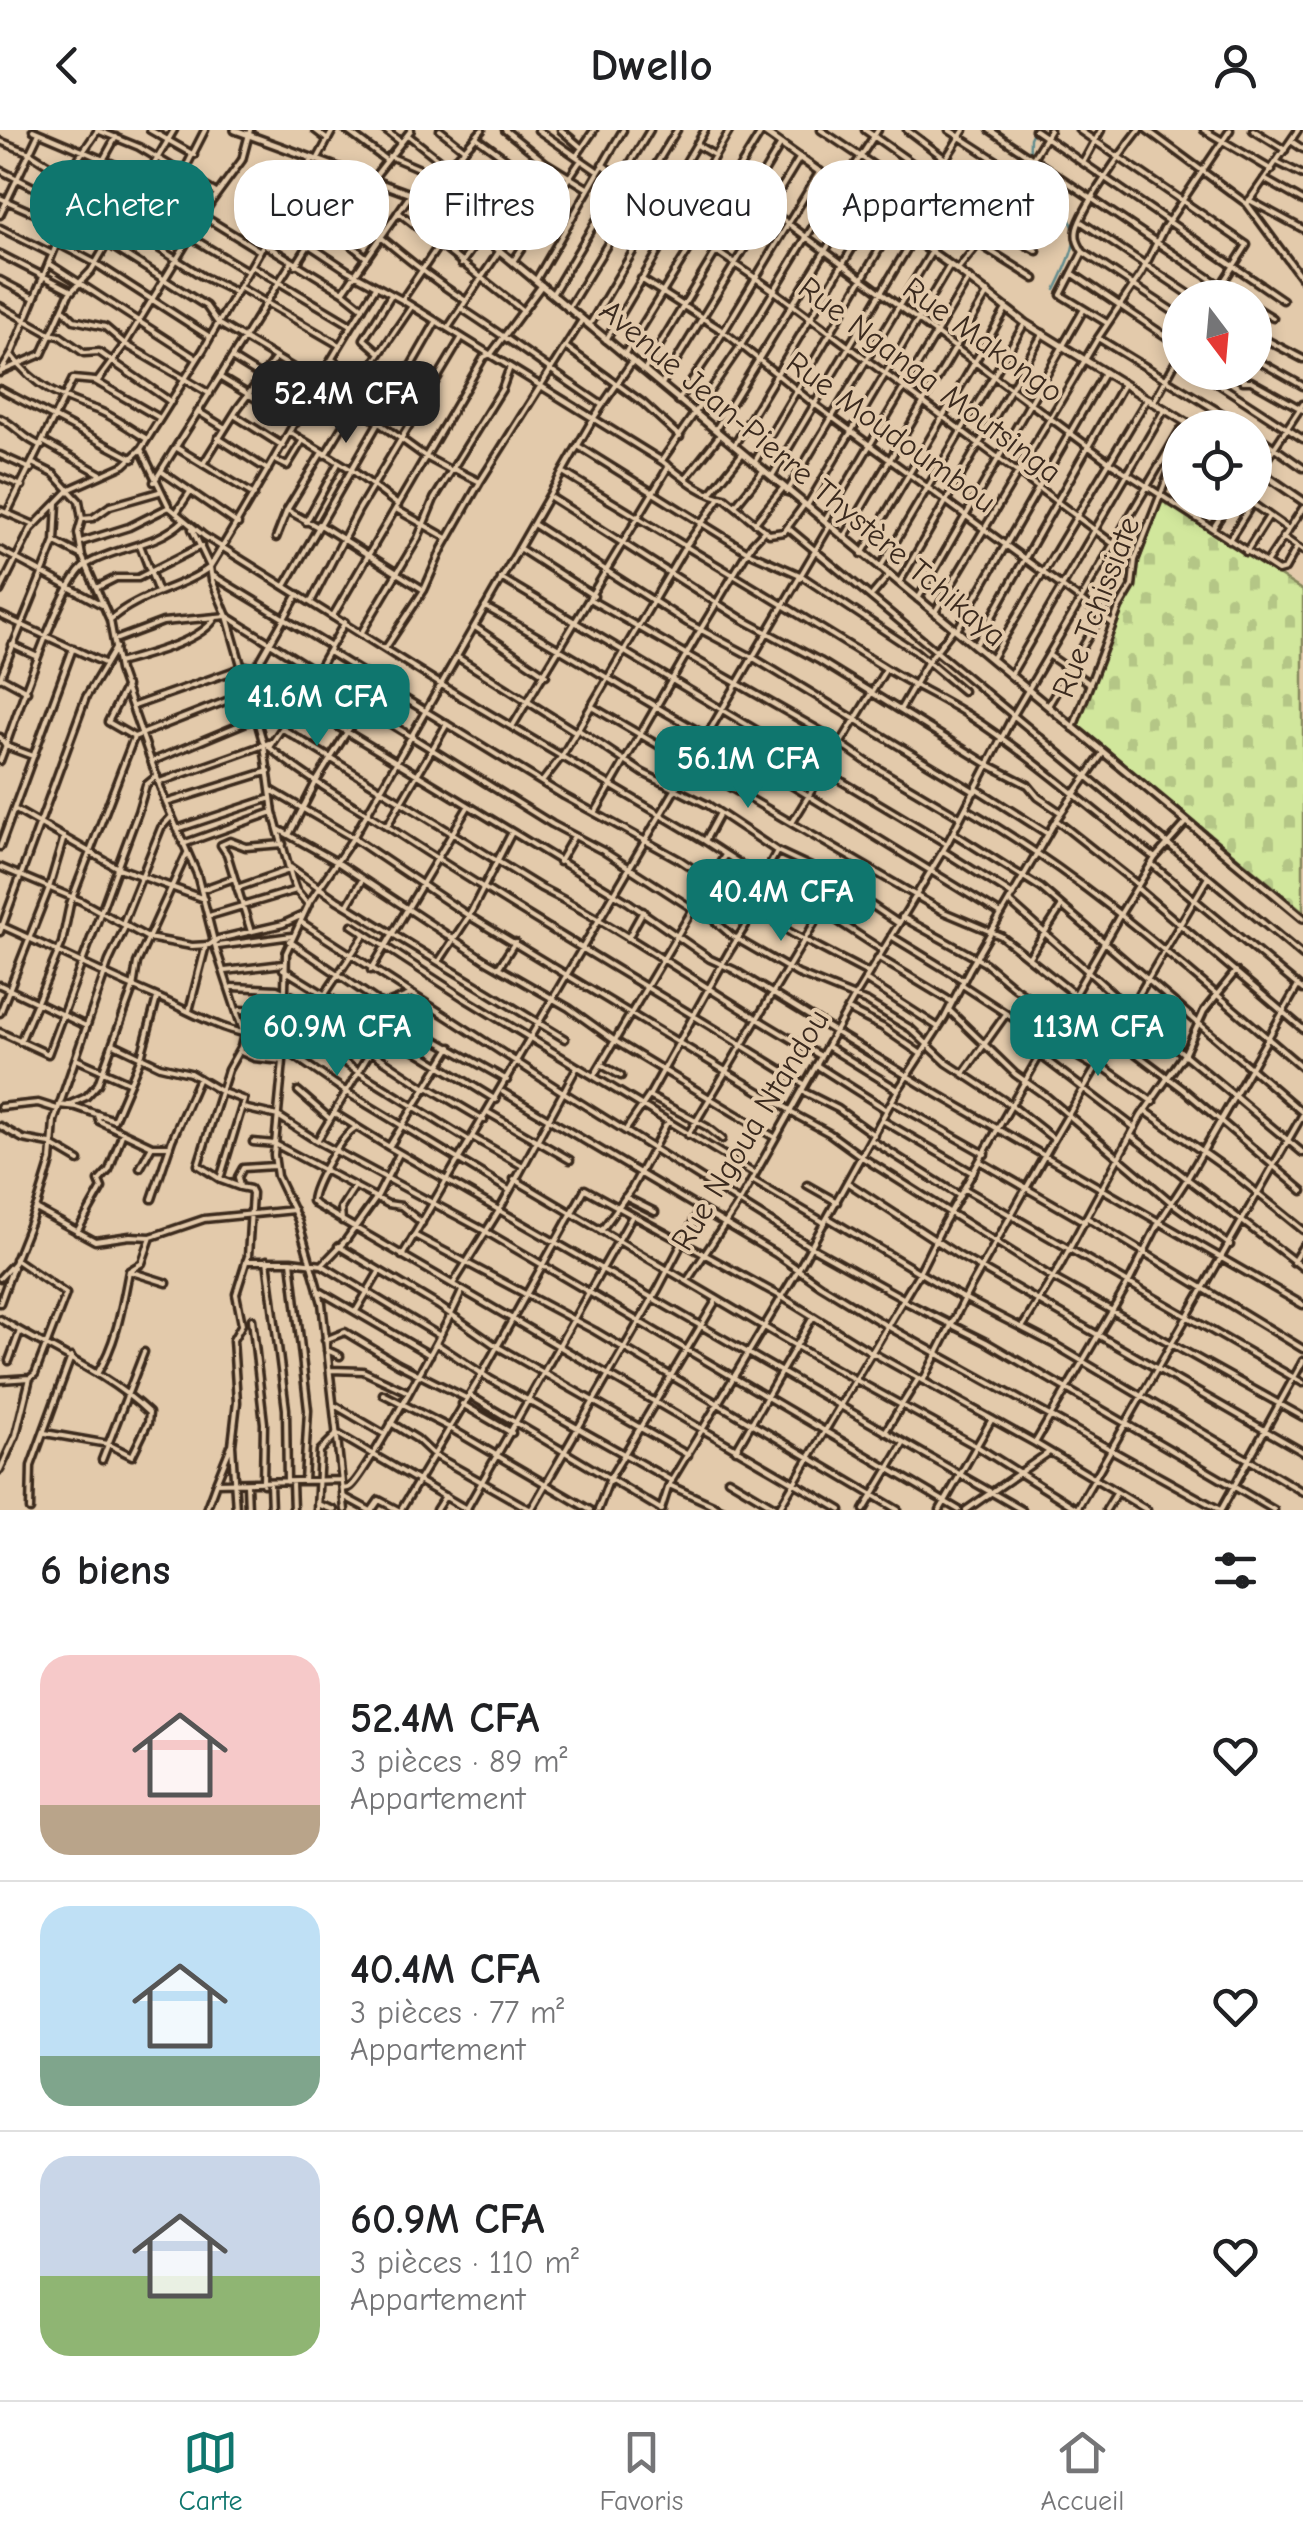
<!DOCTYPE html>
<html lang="fr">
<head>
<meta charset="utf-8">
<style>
  :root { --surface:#fff; --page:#f6f6f6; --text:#202124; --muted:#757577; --line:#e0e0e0; --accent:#0f766e }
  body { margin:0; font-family:"Comic Neue",sans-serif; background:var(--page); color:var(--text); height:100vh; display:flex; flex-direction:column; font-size:38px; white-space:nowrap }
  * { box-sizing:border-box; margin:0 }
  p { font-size:32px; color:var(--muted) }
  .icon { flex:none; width:55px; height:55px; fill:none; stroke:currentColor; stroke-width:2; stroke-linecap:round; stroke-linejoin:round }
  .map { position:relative; height:1380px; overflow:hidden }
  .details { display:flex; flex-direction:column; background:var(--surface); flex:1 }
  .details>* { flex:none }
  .top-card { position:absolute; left:30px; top:30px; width:1245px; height:90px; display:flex; gap:20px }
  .needle { width:65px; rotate:164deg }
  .tools { position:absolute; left:1162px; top:150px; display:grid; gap:20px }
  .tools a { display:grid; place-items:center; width:110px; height:110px; border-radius:50%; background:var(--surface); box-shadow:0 5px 15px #0003; font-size:50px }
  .price { position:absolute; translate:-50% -85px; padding:0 22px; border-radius:20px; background:var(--accent); color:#fff; font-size:32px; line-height:65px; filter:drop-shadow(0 2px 5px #0008) }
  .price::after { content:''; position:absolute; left:50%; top:60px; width:30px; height:22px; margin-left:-15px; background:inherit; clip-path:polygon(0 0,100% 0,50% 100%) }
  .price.on { background:#222; color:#fff }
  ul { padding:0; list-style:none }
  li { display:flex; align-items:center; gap:30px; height:250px; padding:0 40px }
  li+li { border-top:2px solid var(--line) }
  li span { display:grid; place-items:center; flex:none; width:280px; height:200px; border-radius:30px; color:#555 }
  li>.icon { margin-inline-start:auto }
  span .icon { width:120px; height:120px; fill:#fffc; stroke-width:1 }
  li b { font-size:42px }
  h2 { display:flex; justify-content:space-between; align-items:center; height:120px; padding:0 40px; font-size:42px }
  .chip { padding:0 35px; border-radius:40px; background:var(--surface); box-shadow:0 5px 15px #0003; font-size:35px; line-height:90px }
  .chip.on { background:var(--accent); color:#fff }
  header { display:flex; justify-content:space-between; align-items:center; height:130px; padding:0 40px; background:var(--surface); font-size:45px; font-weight:700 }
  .tabs { display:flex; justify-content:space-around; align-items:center; height:140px; border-top:2px solid var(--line); background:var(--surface); font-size:28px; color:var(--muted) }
  .tabs a { display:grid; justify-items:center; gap:5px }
  .tabs .on { color:var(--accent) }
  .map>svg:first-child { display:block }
  .cemetery { fill:url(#cemetery-stones); stroke:#86885d; stroke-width:2.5 }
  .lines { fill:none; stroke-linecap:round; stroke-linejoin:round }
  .stream { stroke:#648d8e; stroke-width:2.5 }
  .minor-casing { stroke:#3b2a1e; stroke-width:11 }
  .tertiary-casing { stroke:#3b2a1e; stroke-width:12 }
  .minor { stroke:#e3caab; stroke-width:4 }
  .tertiary { stroke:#e3caab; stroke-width:5 }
  .labels { text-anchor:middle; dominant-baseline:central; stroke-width:8; stroke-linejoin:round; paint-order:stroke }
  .street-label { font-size:32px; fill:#3b2a1e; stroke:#e3caab }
</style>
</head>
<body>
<header><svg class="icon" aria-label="back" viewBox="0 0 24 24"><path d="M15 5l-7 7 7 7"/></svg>Dwello<svg class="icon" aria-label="person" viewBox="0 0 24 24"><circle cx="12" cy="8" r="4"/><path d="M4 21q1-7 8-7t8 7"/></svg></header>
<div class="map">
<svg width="1303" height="1380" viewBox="0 0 1303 1380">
  <defs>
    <pattern id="cemetery-stones" width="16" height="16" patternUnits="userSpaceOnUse" patternTransform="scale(2.5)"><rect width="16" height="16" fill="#d1e79c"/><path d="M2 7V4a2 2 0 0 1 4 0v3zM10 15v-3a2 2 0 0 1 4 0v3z" fill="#b4c686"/></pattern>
  </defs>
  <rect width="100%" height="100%" fill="#e3caab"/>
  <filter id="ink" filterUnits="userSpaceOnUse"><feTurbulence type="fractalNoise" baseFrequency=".01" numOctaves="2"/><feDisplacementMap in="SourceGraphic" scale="20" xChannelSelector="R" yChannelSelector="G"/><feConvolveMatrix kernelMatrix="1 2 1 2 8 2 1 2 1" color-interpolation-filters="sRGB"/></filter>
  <g filter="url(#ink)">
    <path class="cemetery" d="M1162,370L1303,461V781L1078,595Z"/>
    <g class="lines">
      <path class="stream" d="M1034,0L1030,8L1029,47C1077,96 1089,91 1055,160"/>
      <defs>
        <path id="minor" d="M33,0L130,41L260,121
          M97,0L139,17L216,63
          M150,0L194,25
          M315,0L328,10
          M346,0L386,30
          M385,0L401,12
          M440,0L464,19
          M505,0L546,33L587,58
          M538,0L597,41
          M561,0L582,18
          M821,0L894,49L973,110L1035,149
          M865,0L933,48L991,96L1037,121
          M907,0L988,61
          M949,0L1011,40
          M990,0L1239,168
          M1035,0L1283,170
          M1079,0L1247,115L1213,168
          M1139,0C1124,19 1082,78 1077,99C1075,108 1078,114 1083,122L1180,186
          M1147,0L1247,74L1303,150
          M1204,0L1272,40
          M1253,0L1285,20
          M409,6L448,37
          M476,7L536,51L560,63
          M0,11L30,23L71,49
          M1291,11L1303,19
          M697,15L714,25
          M577,25L594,0
          M389,26C439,46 491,70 530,107
          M456,28L547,82
          M1033,28L1050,0
          M317,30L333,0
          M1084,31L1101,0
          M1277,32L1303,45
          M602,34L658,77L700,103
          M0,40L43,62L97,107L206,176L218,193L350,272L426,327L452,341
          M183,43L205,0
          M304,44C358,85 409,135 466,171
          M94,49L247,141
          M1264,49L1303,71
          M372,50L411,0
          M732,52L1108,331L1278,441L1285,439L1297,417
          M841,57L878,0
          M290,66L367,128
          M422,67L482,0
          M0,68L36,84L64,102
          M51,68L74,46L78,29L98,0
          M82,69L202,146L235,162
          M1249,70L1303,99
          M1247,74L1298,0
          M398,82L522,180
          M0,85L39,3
          M1080,91L1195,168
          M276,93L347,140L402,170L662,331C679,344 703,366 725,368L769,404L784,402L804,375
          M0,98L52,124
          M900,101L964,0
          M697,108L773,160L1135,430
          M57,113L95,133L210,207
          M264,114L343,162L363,178
          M1083,122L1061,165L1107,193
          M0,124L72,161
          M514,130L581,30
          M50,134L197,229
          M461,134L481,106
          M296,135L354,43
          M252,136L351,195
          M957,140L992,97
          M1072,143L1180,216
          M641,149L723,201L814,274L1113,494
          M0,150L34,168
          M536,150L623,0
          M239,157L339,215
          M343,162L411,64
          M553,163L650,0
          M402,170L457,88
          M0,176L50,204L60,206L84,223L99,222L171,272
          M1255,177L1273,188
          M461,178C509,209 554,243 602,275
          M568,179L677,0
          M65,181L74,190L105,197L125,214L210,264
          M590,194L705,0
          M448,198L500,120
          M1255,204L1303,229
          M1098,208L1246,298
          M606,210L730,0
          M566,217L643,273L680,307
          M380,223L364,209L391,165
          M11,225C36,258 59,267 97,280C114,286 131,300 147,309
          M624,225L762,1
          M233,229L262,247
          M1255,229L1303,256
          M644,241L781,14
          M0,242L42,224L69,164L91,141L174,0
          M1200,242L1303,309
          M1228,242L1243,251H1251L1303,280
          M0,243L11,225L57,113L116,7
          M221,248L296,293
          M264,248L307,275
          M97,252L125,214L212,71L242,30L250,0
          M662,254L800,27
          M0,259L133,329
          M332,261L346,240L332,229
          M678,271L712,221L820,41
          M1153,273L1180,224
          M199,282L225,298
          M234,285L283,316
          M0,288C17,296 24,310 42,316
          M716,299L857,69
          M291,303L352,340L398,375
          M1255,304L1303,338
          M218,308L268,340
          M44,312L101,344
          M735,314L874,82
          M578,316L748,422L800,445L915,521L963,561
          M177,318L254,365
          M141,319L169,377L204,406L461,567L705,711L762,748L796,764L882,820
          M0,325L31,339
          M325,325L368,254L372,235L412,176
          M663,329L740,217L838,55
          M275,330L287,336L303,310
          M754,333L893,96
          M34,334L54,344L79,371L82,389L78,403L82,426L110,490L119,540L166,673L197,744L216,819L244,904L241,917L228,940L198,1035L220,1049L244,970L222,962L190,943L160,936L114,914
          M203,334L238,278L275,229
          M454,339L480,352
          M161,341L238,394
          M1259,341L1303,274
          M563,342C669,407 777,470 882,536C910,554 940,567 968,585C1034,628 1092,681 1155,728
          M772,346L913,109
          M0,347L22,356
          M686,348L720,305
          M154,352L291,133
          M787,362L932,121
          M710,364L742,324
          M552,368L742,489L820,531L989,635L1028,655L1038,667L1060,682
          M1250,372L1288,399
          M735,376L763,341
          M807,376L950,135
          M396,379L447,408
          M0,380L32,394
          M7,383L73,249L95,251L158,287
          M176,383L190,362
          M1194,387L1205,372
          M82,389L93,388L110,376L159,362
          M826,389L969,148
          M306,392L339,332
          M755,393L783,358
          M319,394L424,460
          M535,395L688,493L752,527L975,662
          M318,397L287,380L321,324
          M788,398L1303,826
          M1213,398L1230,372
          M192,399L210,437L212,450L227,486L264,615L273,682L292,749L296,760L307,773
          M1283,407L1303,421
          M276,408L287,380
          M844,408L988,162
          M1229,410L1252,374
          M55,412L82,426
          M81,412L129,397L169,377
          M140,415L158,462
          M519,418L594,466
          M0,420L102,475
          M1246,422L1269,386
          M862,424L1006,179
          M1267,432L1303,378
          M880,438L1025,193
          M212,445L331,517
          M501,448L947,714
          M899,453L1043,203
          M285,456L436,192
          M96,458L116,448H138L201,416
          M0,461L31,399L70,359L124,335L141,319L203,220L313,28
          M873,464L889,445
          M918,469L1084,179
          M591,470L831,607L867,632L960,687
          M311,472L358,381L462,207
          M485,477C571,523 652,578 739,623L1001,784
          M935,482L1098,208L1141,144L1164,98L1230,0
          M334,484L484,227L491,224L542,155
          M0,485L104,533
          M110,490C137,464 181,459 210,437C267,345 317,248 376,157
          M475,497L546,545
          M957,500L1105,242
          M362,502L418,408L434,369L502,259L510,237
          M115,510L163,492L227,486L317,542
          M12,515L38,527
          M976,515L1123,255
          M385,519L424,460L442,419L480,352L582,190
          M329,522L564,666L680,730L793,804L868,843
          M1050,526L1090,554
          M457,527L576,602
          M992,528L1147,269
          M118,533C146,525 201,512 216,487
          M256,538L298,464
          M1012,543L1165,279
          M1,547L27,561
          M315,547L552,694L603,721L693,779L708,785L732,806L798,844L867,872L911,899L947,933L1011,975L1054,1009
          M0,548L55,412L57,373
          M126,556L108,592L134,607L249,562
          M299,573L628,772L710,829L734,840L927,958L1303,1175
          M134,576L247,536L256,538L303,567
          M253,576L292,585
          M591,576L944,782L1001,806L1074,864
          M1048,576L1113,465
          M900,580L928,531L954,498
          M512,597L669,336
          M1073,598L1119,478L1132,456L1135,430L1180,315
          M283,599L541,758C638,807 725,874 821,926
          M577,599L643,643L708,675L777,721L824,743L898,793
          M0,607L6,616L33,626
          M270,616L299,573L345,492
          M269,617C310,652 357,676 402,706C534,792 671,870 804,954
          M0,631C14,595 60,451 86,435C116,416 157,417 184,390
          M153,631L254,589
          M160,652L272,612
          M542,652L562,626L685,417L719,369
          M977,659L1048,704
          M271,660L353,708L469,786L790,980
          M166,673L269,641
          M14,679L116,737L204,769
          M967,679C1091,751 1194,846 1303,938
          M595,683L701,499L752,414L765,400
          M1056,690L1138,755
          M792,693L886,539
          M387,696L447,594
          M177,699L271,668
          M278,699L337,732L485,830L569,878L615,911L774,1007
          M953,703L1041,758L1303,983
          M289,705L316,652L378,552
          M706,709L720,683
          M183,714L273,682
          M0,717L73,518
          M943,721L1013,765
          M559,732L574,706
          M1153,735L1303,860
          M0,737L81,771L148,808L192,816L209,815L218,809L283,794L303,785
          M290,737L337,770L565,909
          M763,747L777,721
          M237,758L289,740
          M1137,758L1303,899
          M201,760L234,748
          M1011,773L1130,879L1303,1023
          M347,776L362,750
          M209,786L296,760
          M902,787L985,833L1015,858L1061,889
          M301,792L563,962L811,1117L903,1168
          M123,793L161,698L172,686
          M0,795C52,818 102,844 155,866C205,888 228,907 284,908
          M352,795L464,868L755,1044
          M0,802L86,567L116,517
          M251,802L227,724L221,715L230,711L246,717L283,714
          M891,806L963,850
          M628,808L643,781
          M289,811L427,905L507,950
          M218,816L292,806
          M1029,827L1062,776
          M879,828L952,872
          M440,830L469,786L511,704
          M499,837L515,812
          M283,839L496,970
          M371,840L468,677
          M225,841L283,834
          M867,851L938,897
          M961,854L1028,898L1097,938
          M0,855L86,896
          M232,857L277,859L295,867L313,883L427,959
          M1073,867L1101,887
          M384,875L412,864
          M240,880L285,882
          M849,880L882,897L921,924
          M189,881L206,815
          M950,881L1015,944L1046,966L1172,1073L1230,1115
          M0,883L49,758L64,707
          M285,892L360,943L470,1011
          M1061,892L1086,908
          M0,902L48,924L138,682L146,655L157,646
          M1114,907L1183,959L1303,1061
          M20,912L62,813L70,774L134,607
          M827,916L898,960
          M451,917L389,1017L1022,1380
          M288,920L365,804
          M239,921L254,928L283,931
          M287,921L348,963L509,1060
          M1041,926L1135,998
          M76,929L130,953
          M1099,934L1153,972
          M602,935L621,946
          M816,935L887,980
          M964,943L1006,884
          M595,944L725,725
          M428,957L484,990
          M298,961L330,989
          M802,961L838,979L874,1005
          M503,962L776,1124L820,1155L887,1196L1220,1380
          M649,966L707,997L722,1009
          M893,972L985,1024
          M59,975L76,977L114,990L141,927L157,868
          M68,975L86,967L98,954L133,858L137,833L187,723
          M0,977L38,973L57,979
          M243,978L278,986L317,1011L485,1101L959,1380
          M790,982L829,1003L862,1027L1053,1148L1303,1287
          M1147,982L1234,1044L1303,1100
          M334,983L389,1017
          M489,983L570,1030
          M97,985L99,991L152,1016H170
          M882,990L973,1043
          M0,996L23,1009L50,1014L79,1031
          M357,997C342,1003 313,1055 312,1071L316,1075L841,1380
          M627,998L649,966L729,822L772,754
          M688,1005L821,782
          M1133,1007L1303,1138
          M474,1008L521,1035
          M871,1010L960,1066
          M317,1011L383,901
          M253,1012L275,1014L388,1074L401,1076L422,1093
          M981,1032L1085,1092
          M140,1038L152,1016
          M514,1049L825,1233L978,1317L1077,1379
          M221,1050L240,1057
          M752,1050L825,1093
          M848,1053L958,1125L1303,1322
          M807,1055L837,1072
          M965,1059L1303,1253
          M625,1067L655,1082
          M152,1069L172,1010L199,948
          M36,1079L95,1111L130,1106L151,1107L204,1089L294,1080
          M828,1088L952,1162L1055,1215L1303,1362
          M1089,1089L1303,1219
          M342,1091L341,1078L355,1056
          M601,1101L632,1058L668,991
          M77,1102L102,1058L99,1051L109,1040L123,1002
          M414,1105L595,1201L898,1380
          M338,1116L439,1176L498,1217L688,1325
          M402,1126L829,397
          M267,1130L286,1279L287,1352
          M246,1131H291L322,1135L346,1110L377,1067L399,1024
          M291,1131L308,1280L304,1351
          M1293,1132L1303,1116
          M322,1135L440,1206
          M129,1141L167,1153
          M0,1148L14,1133L38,1073L51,1031L54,991L109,831L126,795
          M687,1151L740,1071L854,868L947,714L1014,584L1180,300
          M453,1154L500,1079L577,937
          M318,1160L430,1225
          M904,1171L986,1212L1274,1380
          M0,1173L13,1137
          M356,1181L379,1142
          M0,1189C50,1220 106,1242 149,1283L148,1293L132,1326L108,1314L45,1303
          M252,1189L264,1293L263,1354
          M1023,1196L1060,1136L1141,986L1185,923L1204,881L1236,841
          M325,1210L345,1202L398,1234L466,1268
          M437,1214L490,1249L672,1351
          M327,1220L340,1226
          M9,1231L20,1201
          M330,1240L363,1241L408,1262
          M97,1244C117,1212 122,1177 129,1141L142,1133L151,1107
          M0,1250L30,1248L35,1244L66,1164L15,1129
          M923,1251L970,1158L1054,1009L1208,747
          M383,1264L450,1298L590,1380
          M469,1265L662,1380
          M462,1274L512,1303
          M336,1276L384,1304
          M391,1293L417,1309L434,1325L531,1380
          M885,1302L918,1249
          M336,1303L468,1380
          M1035,1313L1129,1152L1159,1092L1187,1049L1298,856
          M231,1316L216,1353L341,1350
          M736,1320L813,1187
          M102,1330L144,1222
          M0,1340L16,1305L30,1248
          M728,1349L777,1378
          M292,1352L293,1380
          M270,1353L271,1380
          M247,1354L248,1380
          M669,1355L724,1380
          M343,1359C345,1358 348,1359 350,1357C364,1349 452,1185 462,1161
          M343,1366L369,1380
          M317,1374L334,1380
          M1077,1379L1303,984
          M30,1380L31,1336L71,1227
          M206,1380L216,1353
          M236,1380L232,1315L237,1272L233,1210L242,1194L236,1164L248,1126L252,1063L250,1059L240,1057L238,1047L243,1038L274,1036
          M317,1380L320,1321L336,1305
          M345,1380L322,1173L298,1090L277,1046L274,1025L283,931L286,823L310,771L353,708L593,289L632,232
          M372,1380L379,1370L398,1380
          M401,1380L482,1244L585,1059L782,1167L871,1222L1035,1313L1147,1380
          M436,1380L445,1366
          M466,1380L631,1088
          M531,1380L658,1159L700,1079
          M598,1380L610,1348L717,1169
          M661,1380L669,1355L798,1140L898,960L944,889L969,840L1056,690L1103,623
          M778,1380L919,1143L944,1093L1121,783L1155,728L1187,692
          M864,1380L904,1313
          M940,1380L992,1289
          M966,1380L1048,1323
          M1106,1380L1117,1362
          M1221,1380L1303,1231"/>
        <path id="tertiary" d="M235,0L421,68L471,97L1303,788
          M761,0L957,140L1025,193L1195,298
          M1255,338L1303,371"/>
      </defs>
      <use href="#minor" class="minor-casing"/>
      <use href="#tertiary" class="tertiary-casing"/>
      <use href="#minor" class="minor"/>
      <use href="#tertiary" class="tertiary"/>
    </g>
  </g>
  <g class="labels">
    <g class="street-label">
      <text transform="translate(983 210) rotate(36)">Rue Makongo</text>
      <text transform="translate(930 250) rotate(37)">Rue Nganga Moutsinga</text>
      <text transform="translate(891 302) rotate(36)">Rue Moudoumbou</text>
      <text transform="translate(803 343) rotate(40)">Avenue Jean-Pierre Thystère Tchikaya</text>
      <text transform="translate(1096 477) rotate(-69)">Rue Tchissiate</text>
      <text transform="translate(750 1000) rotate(-59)">Rue Ngoua Ntandou</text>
    </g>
  </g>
</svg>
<div class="tools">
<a><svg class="needle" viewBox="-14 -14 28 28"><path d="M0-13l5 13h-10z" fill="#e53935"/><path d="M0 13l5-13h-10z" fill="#757577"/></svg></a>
<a><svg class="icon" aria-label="locate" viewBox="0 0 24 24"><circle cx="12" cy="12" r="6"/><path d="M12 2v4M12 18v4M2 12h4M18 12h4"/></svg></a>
</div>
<b class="price on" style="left:346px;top:316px">52.4M CFA</b>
<b class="price" style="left:317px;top:619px">41.6M CFA</b>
<b class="price" style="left:748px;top:681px">56.1M CFA</b>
<b class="price" style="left:781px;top:814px">40.4M CFA</b>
<b class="price" style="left:337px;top:949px">60.9M CFA</b>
<b class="price" style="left:1098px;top:949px">113M CFA</b>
<div class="top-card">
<a class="chip on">Acheter</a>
<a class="chip">Louer</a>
<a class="chip">Filtres</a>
<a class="chip">Nouveau</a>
<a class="chip">Appartement</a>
</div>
</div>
<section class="details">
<h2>6 biens<svg class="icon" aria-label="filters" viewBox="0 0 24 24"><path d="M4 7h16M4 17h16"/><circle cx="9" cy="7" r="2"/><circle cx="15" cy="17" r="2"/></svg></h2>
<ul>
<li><span style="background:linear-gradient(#f6c9c9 75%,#b9a48a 0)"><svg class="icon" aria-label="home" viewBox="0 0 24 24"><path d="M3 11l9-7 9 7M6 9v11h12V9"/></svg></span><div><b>52.4M CFA</b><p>3 pièces · 89 m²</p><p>Appartement</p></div><svg class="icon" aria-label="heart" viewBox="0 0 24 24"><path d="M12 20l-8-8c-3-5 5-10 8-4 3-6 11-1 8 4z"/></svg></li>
<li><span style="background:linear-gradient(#bfe0f5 75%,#7fa58c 0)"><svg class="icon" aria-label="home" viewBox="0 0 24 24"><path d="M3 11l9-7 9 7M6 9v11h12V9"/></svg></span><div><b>40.4M CFA</b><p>3 pièces · 77 m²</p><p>Appartement</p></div><svg class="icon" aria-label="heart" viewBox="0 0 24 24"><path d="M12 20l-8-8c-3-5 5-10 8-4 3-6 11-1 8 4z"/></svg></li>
<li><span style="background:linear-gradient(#c9d6e8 60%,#8fb573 0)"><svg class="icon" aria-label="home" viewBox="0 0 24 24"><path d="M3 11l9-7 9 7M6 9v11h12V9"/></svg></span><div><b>60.9M CFA</b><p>3 pièces · 110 m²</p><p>Appartement</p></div><svg class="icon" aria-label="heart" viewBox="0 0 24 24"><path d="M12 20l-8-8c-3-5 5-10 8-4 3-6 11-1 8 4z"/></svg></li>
</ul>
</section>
<nav class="tabs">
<a class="on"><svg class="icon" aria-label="map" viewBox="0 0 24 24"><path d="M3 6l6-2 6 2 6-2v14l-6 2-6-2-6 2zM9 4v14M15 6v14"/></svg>Carte</a>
<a><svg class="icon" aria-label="saved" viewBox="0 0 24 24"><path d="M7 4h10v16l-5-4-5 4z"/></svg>Favoris</a>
<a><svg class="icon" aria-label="home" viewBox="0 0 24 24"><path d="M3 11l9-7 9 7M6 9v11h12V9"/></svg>Accueil</a>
</nav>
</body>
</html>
